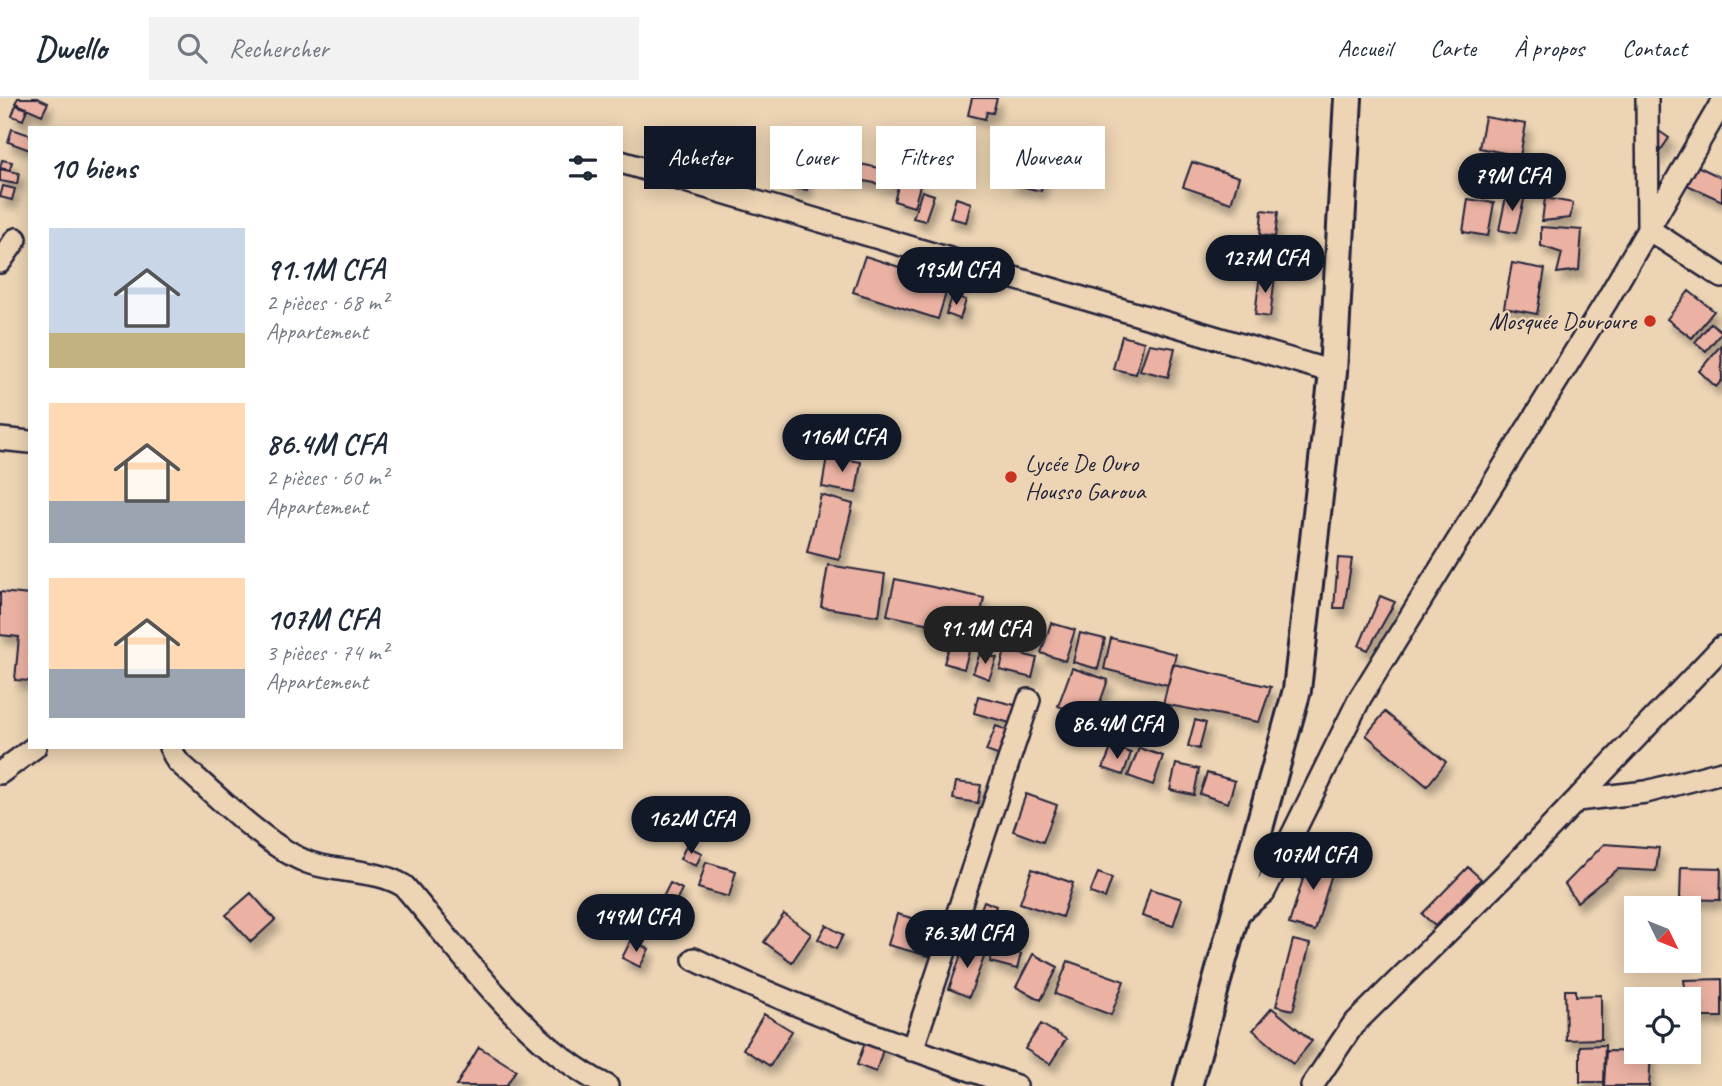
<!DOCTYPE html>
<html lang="fr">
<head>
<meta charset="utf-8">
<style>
  :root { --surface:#fff; --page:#f2f2f3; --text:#1f2937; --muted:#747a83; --line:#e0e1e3; --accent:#111827 }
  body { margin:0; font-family:Caveat,sans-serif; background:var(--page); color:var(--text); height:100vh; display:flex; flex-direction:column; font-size:26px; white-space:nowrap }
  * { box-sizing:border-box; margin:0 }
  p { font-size:23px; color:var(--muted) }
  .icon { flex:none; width:38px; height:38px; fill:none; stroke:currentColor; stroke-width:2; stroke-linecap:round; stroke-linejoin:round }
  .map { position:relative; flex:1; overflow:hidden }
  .drawer { position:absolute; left:28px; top:28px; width:595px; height:623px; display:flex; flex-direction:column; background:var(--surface); border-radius:0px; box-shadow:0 4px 18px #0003 }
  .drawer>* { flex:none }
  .top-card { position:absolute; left:644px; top:28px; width:665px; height:63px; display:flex; gap:14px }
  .needle { width:46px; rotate:133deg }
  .fabs { position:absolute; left:1624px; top:798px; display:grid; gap:14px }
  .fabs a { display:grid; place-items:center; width:77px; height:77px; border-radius:0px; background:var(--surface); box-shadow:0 4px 18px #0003; font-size:35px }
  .price { position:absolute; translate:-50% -60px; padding:0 16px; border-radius:24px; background:var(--accent); color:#fff; font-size:23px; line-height:46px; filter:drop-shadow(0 2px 4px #0008) }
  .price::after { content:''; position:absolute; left:50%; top:42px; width:21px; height:16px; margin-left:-10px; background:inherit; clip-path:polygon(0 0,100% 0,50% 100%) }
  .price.selected { background:#222; color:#fff }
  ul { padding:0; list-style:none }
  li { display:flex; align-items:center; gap:21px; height:175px; padding:0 21px }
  li span { display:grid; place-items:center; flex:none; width:196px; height:140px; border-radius:0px; color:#555 }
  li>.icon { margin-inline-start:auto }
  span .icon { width:84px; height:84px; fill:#fffc; stroke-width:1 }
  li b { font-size:30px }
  h2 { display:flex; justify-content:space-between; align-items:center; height:84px; padding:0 21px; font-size:30px }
  .chip { padding:0 24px; border-radius:0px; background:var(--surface); box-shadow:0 4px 18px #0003; font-size:24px; line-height:63px }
  .chip.selected { background:var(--accent); color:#fff }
  header { display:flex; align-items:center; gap:42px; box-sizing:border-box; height:98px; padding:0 35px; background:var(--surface); border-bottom:2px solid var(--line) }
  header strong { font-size:33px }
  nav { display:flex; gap:38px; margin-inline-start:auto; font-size:24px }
  .search { width:490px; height:63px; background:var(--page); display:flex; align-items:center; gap:18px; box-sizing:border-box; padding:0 24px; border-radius:0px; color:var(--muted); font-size:26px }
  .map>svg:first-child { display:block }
  .building { fill:#ebb2a3; stroke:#22223b; stroke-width:2; filter:url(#shadow) }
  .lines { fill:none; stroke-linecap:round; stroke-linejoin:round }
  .minor-casing { stroke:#22223b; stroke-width:26 }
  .tertiary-casing { stroke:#22223b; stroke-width:32 }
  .minor { stroke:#ecd4b4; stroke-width:21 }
  .tertiary { stroke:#ecd4b4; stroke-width:26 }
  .poi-dot { fill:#c8321e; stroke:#ecd4b4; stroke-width:2.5 }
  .labels { text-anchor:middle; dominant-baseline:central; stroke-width:5; stroke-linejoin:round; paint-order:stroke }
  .poi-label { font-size:24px; fill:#22223b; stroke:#ecd4b4; text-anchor:end }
</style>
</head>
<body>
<header>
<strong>Dwello</strong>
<div class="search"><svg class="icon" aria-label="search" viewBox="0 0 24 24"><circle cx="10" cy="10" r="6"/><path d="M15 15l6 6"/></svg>Rechercher</div>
<nav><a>Accueil</a><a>Carte</a><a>À propos</a><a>Contact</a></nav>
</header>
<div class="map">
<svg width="1722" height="988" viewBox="0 0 1722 988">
  <defs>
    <filter id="shadow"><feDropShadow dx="4.5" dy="8" stdDeviation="3.5" flood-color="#0004"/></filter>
  </defs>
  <rect width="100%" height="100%" fill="#ecd4b4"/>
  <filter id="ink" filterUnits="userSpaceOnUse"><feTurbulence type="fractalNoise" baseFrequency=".0143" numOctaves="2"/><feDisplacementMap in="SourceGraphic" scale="14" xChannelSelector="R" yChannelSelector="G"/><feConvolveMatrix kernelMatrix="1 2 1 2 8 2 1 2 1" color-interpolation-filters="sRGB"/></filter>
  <g filter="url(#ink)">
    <path class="building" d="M18,0H37L48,5L42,17L15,5Z
      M972,0H997L993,15L987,14L985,21L968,17Z
      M16,7L27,11L23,22L12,18Z
      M1485,19L1526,26L1520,58L1479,50Z
      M12,31L30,37V52L8,44Z
      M1656,31L1669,40L1656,59Z
      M1012,44L1047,53L1043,69L1008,59Z
      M794,53L811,54L807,92L789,90Z
      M836,61L899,74L895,89L833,77Z
      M2,62L12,64L10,72L0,70Z
      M1192,64L1239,79L1231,105L1183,89Z
      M1693,66L1722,80V103L1683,85Z
      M1015,67L1045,74L1041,93L1011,86Z
      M0,71L19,75L17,86L0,83Z
      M901,78L921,84L914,109L894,103Z
      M3,88L15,91L12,102L0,99Z
      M922,93L934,97L925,123L913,120Z
      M1507,94L1525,98L1516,135L1499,132Z
      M956,100L971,105L966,124L950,120Z
      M1545,100L1573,105L1570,120L1542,123Z
      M1468,101L1494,105L1488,138L1463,134Z
      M1262,112L1278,114L1275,139L1260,137Z
      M1541,129L1582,132L1579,172L1557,175L1562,155L1541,148Z
      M865,158L949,185L938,221L853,194Z
      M1512,165L1545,171L1537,216L1504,210Z
      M1260,176L1275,178L1270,219L1255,217Z
      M1689,193L1714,213L1692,240L1667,221Z
      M953,197L966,202L960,221L946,216Z
      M1711,225L1722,234L1706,253L1695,244Z
      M1122,238L1144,244L1136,276L1113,271Z
      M1149,246L1175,250L1168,279L1140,272Z
      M1721,247L1722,282L1716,289L1699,273Z
      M827,358L861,364L856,395L822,389Z
      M821,397L853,406L839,462L807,454Z
      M1338,460L1352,461L1344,510H1334Z
      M828,467L885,476L879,518L821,509Z
      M895,481L984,500L977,536L887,517Z
      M0,494L30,497V583L15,582L19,539L0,537Z
      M1380,498L1395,504L1368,552L1359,548Z
      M1020,525L1037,531L1030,549L1015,544Z
      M1051,525L1075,532L1065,563L1041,555Z
      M1080,535L1105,541L1098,571L1073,564Z
      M1111,540L1176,556L1168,587L1104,571Z
      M951,543L970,550L964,571L944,565Z
      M1005,552L1037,560L1032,580L1000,572Z
      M980,555L997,560L989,581L973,575Z
      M1173,566L1271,589L1259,624L1163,606Z
      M1072,570L1108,582L1094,621L1058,608Z
      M978,598L1019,608L1014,626L974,615Z
      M1385,614L1446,664L1427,688L1366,637Z
      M1195,622L1206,625L1199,651L1188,648Z
      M996,628L1010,633L1000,658L986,653Z
      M1116,631L1137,637L1135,645L1113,639Z
      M1112,648L1131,655L1123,677L1103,670Z
      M1139,650L1163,658L1153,687L1128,678Z
      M1176,666L1199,671L1194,697L1170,692Z
      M1207,675L1235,683L1228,705L1200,696Z
      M956,684L981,687L978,705L953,701Z
      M1026,696L1057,707L1043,744L1013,733Z
      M1604,746L1659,750L1656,773L1618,771L1577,804L1565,786Z
      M686,748L702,755L696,768L680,761Z
      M1311,755L1336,762L1315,833L1289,826Z
      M706,764L736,773L729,799L698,790Z
      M1468,769L1481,781L1435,828L1422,816Z
      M1681,769L1721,770L1720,802L1680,801Z
      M1032,771L1073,785L1062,819L1020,805Z
      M1098,775L1112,780L1105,800L1090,795Z
      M670,785L682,791L672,811L660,805Z
      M1150,791L1182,801L1173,828L1142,818Z
      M251,795L275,822L251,844L226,817Z
      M984,803L996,808L983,844L970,840Z
      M784,816L811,836L792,864L764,844Z
      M897,816L938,827L929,858L888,847Z
      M826,827L843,837L836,851L818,841Z
      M995,830L1020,836L1016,849L992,843Z
      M631,842L649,851L640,869L622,860Z
      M1293,842L1310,846L1293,912L1276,908Z
      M965,846L986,854L969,899L949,891Z
      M994,849L1021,856L1017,871L990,864Z
      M1033,856L1058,869L1041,902L1016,889Z
      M1068,863L1124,883L1111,917L1055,896Z
      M1722,881V919H1689L1684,882Z
      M1565,892H1576V898L1601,897V941L1566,942Z
      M1272,910L1312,943L1293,966L1253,932Z
      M764,916L792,933L770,968L743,951Z
      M1041,926L1066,941L1050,966L1025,951Z
      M867,939L885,945L876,974L857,967Z
      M1605,947L1604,984H1580V948Z
      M479,949L516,972L506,988H456Z
      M1606,953L1651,954L1649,988H1604Z"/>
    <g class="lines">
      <defs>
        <path id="minor" d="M1647,0L1648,131L1722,179
          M621,64L1333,274
          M0,164L16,141
          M0,341L30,344
          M170,649L177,663C212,693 268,751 310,765C341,775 376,771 404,788C462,855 528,949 607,988
          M0,675L35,649
          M1577,702L1646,694L1722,674
          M1236,817L1264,794L1360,600L1606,204L1722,4
          M694,861C797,911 908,950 1016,988
          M912,952L1029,602
          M1312,988L1353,927L1509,773L1722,549"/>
        <path id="tertiary" d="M1188,988L1297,592L1333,274L1348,0"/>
      </defs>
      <use href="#minor" class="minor-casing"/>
      <use href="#tertiary" class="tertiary-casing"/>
      <use href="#minor" class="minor"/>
      <use href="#tertiary" class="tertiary"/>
    </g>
  </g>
  <g class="poi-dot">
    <circle cx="1650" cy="223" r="7"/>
    <circle cx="1011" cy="379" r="7"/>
  </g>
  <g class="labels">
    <g class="poi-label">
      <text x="1636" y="223">Mosquée Douroure</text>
      <text x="1025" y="365" text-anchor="start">Lycée De Ouro<tspan x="1025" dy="28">Housso Garoua</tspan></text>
    </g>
  </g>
</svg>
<div class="fabs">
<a><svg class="needle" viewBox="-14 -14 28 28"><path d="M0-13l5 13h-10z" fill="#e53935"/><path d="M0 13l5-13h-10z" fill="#747a83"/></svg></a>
<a><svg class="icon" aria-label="locate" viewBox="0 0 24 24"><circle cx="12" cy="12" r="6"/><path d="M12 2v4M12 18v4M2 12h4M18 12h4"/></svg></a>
</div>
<b class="price" style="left:1512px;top:115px">79M CFA</b>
<b class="price" style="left:1265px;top:197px">127M CFA</b>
<b class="price" style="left:956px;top:209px">195M CFA</b>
<b class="price" style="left:842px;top:376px">116M CFA</b>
<b class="price selected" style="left:985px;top:568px">91.1M CFA</b>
<b class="price" style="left:1117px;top:663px">86.4M CFA</b>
<b class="price" style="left:691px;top:758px">162M CFA</b>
<b class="price" style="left:1313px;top:794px">107M CFA</b>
<b class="price" style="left:636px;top:856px">149M CFA</b>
<b class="price" style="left:967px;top:872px">76.3M CFA</b>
<div class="top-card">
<a class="chip selected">Acheter</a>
<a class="chip">Louer</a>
<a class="chip">Filtres</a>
<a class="chip">Nouveau</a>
</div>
<section class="drawer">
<h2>10 biens<svg class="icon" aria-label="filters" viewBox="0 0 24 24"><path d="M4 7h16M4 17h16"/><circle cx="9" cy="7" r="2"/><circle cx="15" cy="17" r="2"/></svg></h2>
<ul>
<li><span style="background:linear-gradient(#c9d6e8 75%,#c2b280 0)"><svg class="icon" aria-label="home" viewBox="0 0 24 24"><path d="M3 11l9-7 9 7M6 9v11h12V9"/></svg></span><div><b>91.1M CFA</b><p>2 pièces · 68 m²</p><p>Appartement</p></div></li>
<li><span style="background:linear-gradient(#ffd9b3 70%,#9aa5b1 0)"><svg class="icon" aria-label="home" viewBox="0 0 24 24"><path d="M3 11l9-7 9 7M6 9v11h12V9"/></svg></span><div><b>86.4M CFA</b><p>2 pièces · 60 m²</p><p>Appartement</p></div></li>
<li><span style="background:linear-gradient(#ffd9b3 65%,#9aa5b1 0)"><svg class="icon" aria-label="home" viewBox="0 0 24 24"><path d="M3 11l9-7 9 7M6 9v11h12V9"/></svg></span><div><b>107M CFA</b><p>3 pièces · 74 m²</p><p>Appartement</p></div></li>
</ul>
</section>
</div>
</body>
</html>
